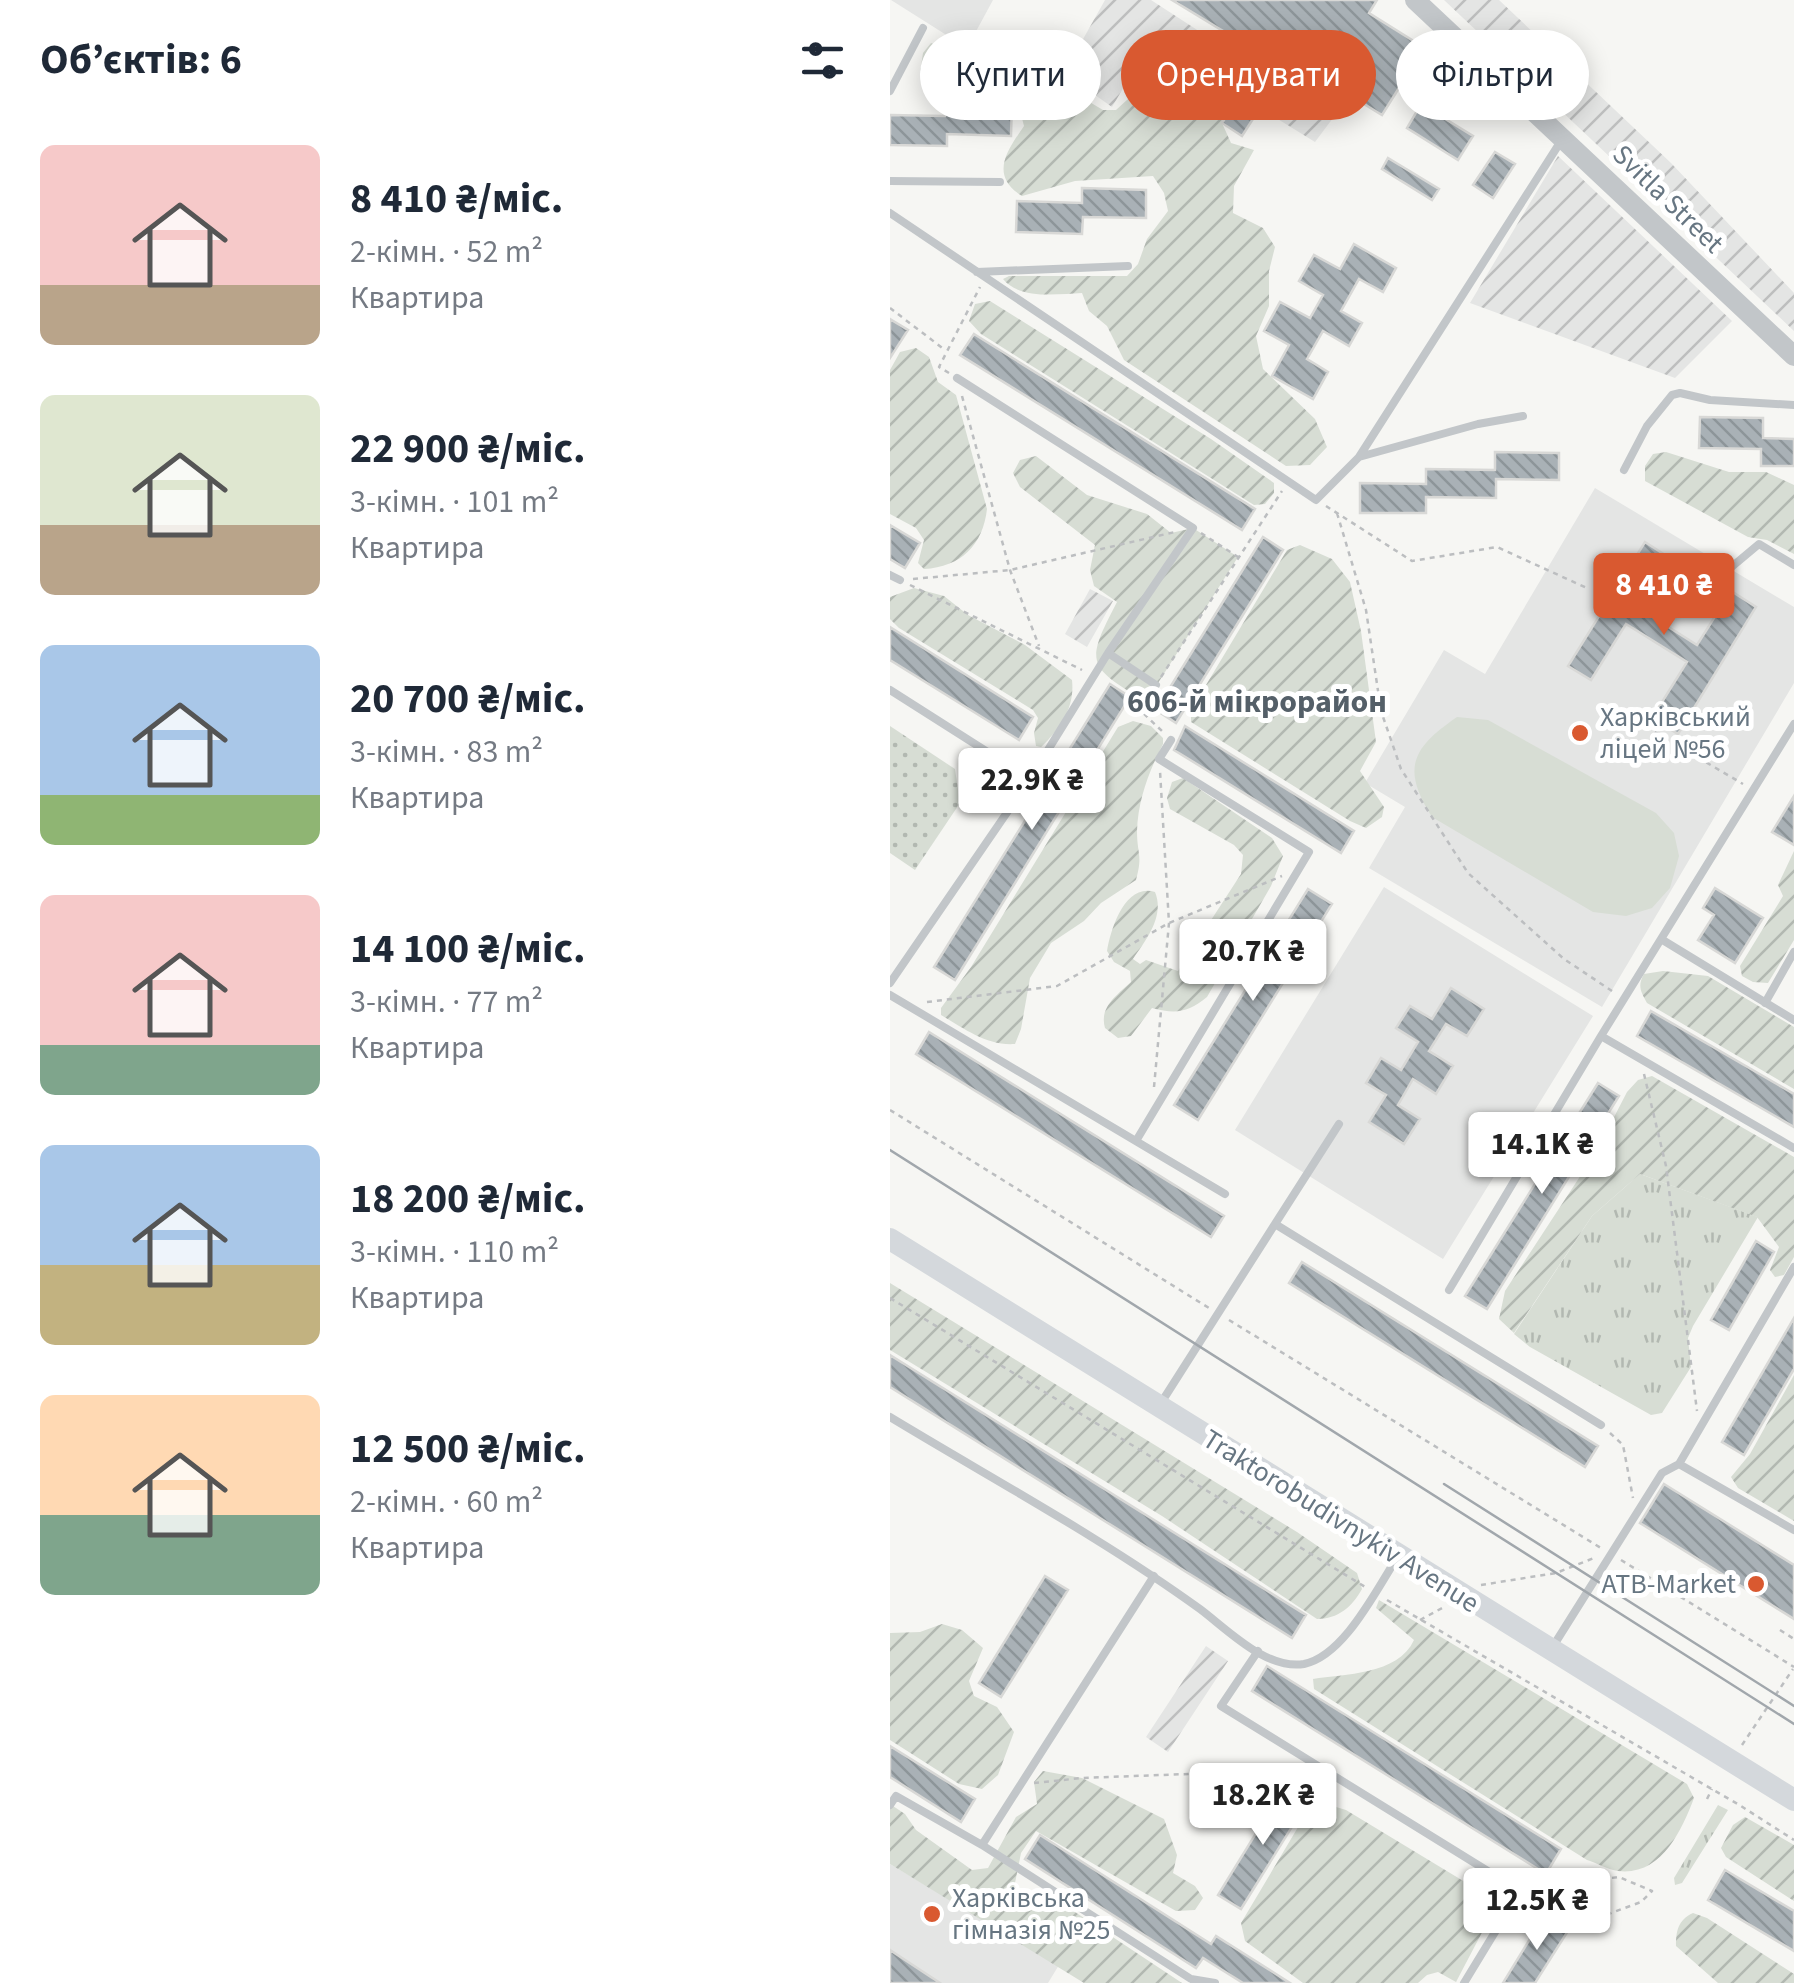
<!DOCTYPE html>
<html lang="uk">
<head>
<meta charset="utf-8">
<style>
  :root { --surface:#fff; --page:#f2f2f3; --text:#1f2937; --muted:#747a83; --accent:#d95930 }
  body { margin:0; font-family:"Source Sans 3",sans-serif; background:var(--page); color:var(--text); height:100vh; display:flex; flex-direction:column; font-size:38px; white-space:nowrap }
  * { box-sizing:border-box; margin:0 }
  p { font-size:32px; color:var(--muted) }
  .icon { flex:none; width:55px; height:55px; fill:none; stroke:currentColor; stroke-width:2; stroke-linecap:round; stroke-linejoin:round }
  .map { position:relative; flex:1; overflow:hidden }
  .side { display:flex; flex-direction:column; background:var(--surface); width:890px }
  .side>* { flex:none }
  .hud { position:absolute; left:30px; top:30px; width:722px; height:90px; display:flex; gap:20px }
  .price { position:absolute; translate:-50% -85px; padding:0 22px; border-radius:10px; background:#fff; color:#222; font-size:32px; line-height:65px; filter:drop-shadow(0 2px 5px #0008) }
  .price::after { content:''; position:absolute; left:50%; top:60px; width:30px; height:22px; margin-left:-15px; background:inherit; clip-path:polygon(0 0,100% 0,50% 100%) }
  .price.active { background:var(--accent); color:#fff }
  ul { padding:0; list-style:none }
  li { display:flex; align-items:center; gap:30px; height:250px; padding:0 40px }
  li span { display:grid; place-items:center; flex:none; width:280px; height:200px; border-radius:15px; color:#555 }
  li>.icon { margin-inline-start:auto }
  span .icon { width:120px; height:120px; fill:#fffc; stroke-width:1 }
  li b { font-size:42px }
  h2 { display:flex; justify-content:space-between; align-items:center; height:120px; padding:0 40px; font-size:42px }
  .tag { padding:0 35px; border-radius:45px; background:var(--surface); box-shadow:0 5px 25px #0003; font-size:35px; line-height:90px }
  .tag.active { background:var(--accent); color:#fff }
  main { display:flex; flex:1; min-height:0 }
  .map>svg:first-child { display:block }
  .built { fill:#e4e5e4 }
  .industrial { fill:url(#industrial-furrows) }
  .grass { fill:url(#grass-tufts) }
  .park { fill:url(#park-dots) }
  .garden { fill:url(#garden-furrows) }
  .pitch { fill:#d7ddd4 }
  .building { fill:url(#building-back-hatch); stroke:#d8d8d6; stroke-width:2.5 }
  .lines { fill:none; stroke-linecap:round; stroke-linejoin:round }
  .path { stroke:#bcbec0; stroke-width:2.5; stroke-dasharray:5 5; stroke-linecap:butt }
  .service { stroke:#c2c6c9; stroke-width:8 }
  .tertiary { stroke:#c2c6c9; stroke-width:20 }
  .secondary { stroke:#d4d8dc; stroke-width:22 }
  .tram { stroke:#a1a7ac; stroke-width:2.5 }
  .poi-dot { fill:#d95930; stroke:#fff; stroke-width:4 }
  .labels { text-anchor:middle; dominant-baseline:central; stroke-width:10; stroke-linejoin:round; paint-order:stroke }
  .street-label { font-size:28px; fill:#677682; stroke:#fff }
  .poi-label { font-size:28px; fill:#677682; stroke:#fff; text-anchor:start }
  .quarter-label { font-size:32px; font-weight:bold; fill:#545f68; stroke:#fff }
</style>
</head>
<body>
<main>
<section class="side">
<h2>Об’єктів: 6<svg class="icon" aria-label="filters" viewBox="0 0 24 24"><path d="M4 7h16M4 17h16"/><circle cx="9" cy="7" r="2"/><circle cx="15" cy="17" r="2"/></svg></h2>
<ul>
<li><span style="background:linear-gradient(#f6c9c9 70%,#b9a48a 0)"><svg class="icon" aria-label="home" viewBox="0 0 24 24"><path d="M3 11l9-7 9 7M6 9v11h12V9"/></svg></span><div><b>8 410 ₴/міс.</b><p>2-кімн. · 52 m²</p><p>Квартира</p></div></li>
<li><span style="background:linear-gradient(#dfe7d0 65%,#b9a48a 0)"><svg class="icon" aria-label="home" viewBox="0 0 24 24"><path d="M3 11l9-7 9 7M6 9v11h12V9"/></svg></span><div><b>22 900 ₴/міс.</b><p>3-кімн. · 101 m²</p><p>Квартира</p></div></li>
<li><span style="background:linear-gradient(#a9c7e8 75%,#8fb573 0)"><svg class="icon" aria-label="home" viewBox="0 0 24 24"><path d="M3 11l9-7 9 7M6 9v11h12V9"/></svg></span><div><b>20 700 ₴/міс.</b><p>3-кімн. · 83 m²</p><p>Квартира</p></div></li>
<li><span style="background:linear-gradient(#f6c9c9 75%,#7fa58c 0)"><svg class="icon" aria-label="home" viewBox="0 0 24 24"><path d="M3 11l9-7 9 7M6 9v11h12V9"/></svg></span><div><b>14 100 ₴/міс.</b><p>3-кімн. · 77 m²</p><p>Квартира</p></div></li>
<li><span style="background:linear-gradient(#a9c7e8 60%,#c2b280 0)"><svg class="icon" aria-label="home" viewBox="0 0 24 24"><path d="M3 11l9-7 9 7M6 9v11h12V9"/></svg></span><div><b>18 200 ₴/міс.</b><p>3-кімн. · 110 m²</p><p>Квартира</p></div></li>
<li><span style="background:linear-gradient(#ffd9b3 60%,#7fa58c 0)"><svg class="icon" aria-label="home" viewBox="0 0 24 24"><path d="M3 11l9-7 9 7M6 9v11h12V9"/></svg></span><div><b>12 500 ₴/міс.</b><p>2-кімн. · 60 m²</p><p>Квартира</p></div></li>
</ul>
</section>
<div class="map">
<svg width="904" height="1983" viewBox="0 0 904 1983">
  <defs>
    <pattern id="industrial-furrows" width="10" height="10" patternUnits="userSpaceOnUse" patternTransform="scale(2.5)"><rect width="10" height="10" fill="#e4e5e4"/><path d="M-1 1l2-2M0 10L10 0M9 11l2-2" fill="none" stroke="#bdbebe"/></pattern>
    <pattern id="grass-tufts" width="24" height="20" patternUnits="userSpaceOnUse" patternTransform="scale(2.5)"><rect width="24" height="20" fill="#d7ddd4"/><path d="M3 7l-1-3M5 7V3M7 7l1-3M15 17l-1-3M17 17v-4M19 17l1-3" fill="none" stroke="#b2b8b1"/></pattern>
    <pattern id="park-dots" width="8" height="8" patternUnits="userSpaceOnUse" patternTransform="scale(2.5)"><rect width="8" height="8" fill="#d7ddd4"/><path d="M2 2h.1M6 6h.1" fill="none" stroke="#b2b8b1" stroke-width="1.8" stroke-linecap="round"/></pattern>
    <pattern id="garden-furrows" width="10" height="10" patternUnits="userSpaceOnUse" patternTransform="scale(2.5)"><rect width="10" height="10" fill="#d7ddd4"/><path d="M-1 1l2-2M0 10L10 0M9 11l2-2" fill="none" stroke="#b2b8b1"/></pattern>
    <pattern id="building-back-hatch" width="6" height="6" patternUnits="userSpaceOnUse" patternTransform="scale(2.5)"><rect width="6" height="6" fill="#a9b1b6"/><path d="M-1 5l2 2M0 0l6 6M5-1l2 2" fill="none" stroke="#8d9599"/></pattern>
  </defs>
  <rect width="100%" height="100%" fill="#f6f6f3"/>
  <path class="built" d="M1,0H103L77,48Z
    M705,488L904,607V683L712,1007L479,868L515,807L475,783L554,650L595,674Z
    M494,887L703,1016L553,1259L345,1130Z
    M0,1864L169,1965L158,1983H0Z"/>
  <path class="industrial" d="M215,0H261L443,118L425,142L261,41L222,107L174,73Z
    M554,0H609L781,163L904,293V331Z
    M668,156L842,321L785,378L580,303Z
    M200,589L223,601L197,647L175,634Z
    M316,1646L338,1661L278,1752L256,1737Z"/>
  <path class="grass" d="M750,1174L868,1217L803,1326L798,1338L801,1367L772,1413L761,1415L640,1347L624,1334L702,1216Z
    M828,1805L838,1810L792,1883L785,1885L784,1878Z"/>
  <path class="park" d="M0,726L65,769L70,803L25,870L0,853Z"/>
  <path class="garden" d="M41,43L89,56H122L213,110H226L238,99L256,66L279,62L335,101L332,123L341,143L364,150L344,186L343,213L373,228L385,247L379,271V306L366,336L373,369L425,419L437,447L420,465L396,466L234,360L217,326L199,311L192,293C168,294 130,300 113,279L119,276H237L248,264L257,239L278,211L274,193L263,176L185,181L132,196C99,175 117,151 134,126L127,99L103,94L50,92L30,73L33,53Z
    M100,301L321,439L384,483V493L375,504L364,505L91,334L79,321L85,304Z
    M26,348L39,357L48,382L66,395L97,509C93,545 71,567 34,569L28,563L34,540L26,528L0,514V370L10,352Z
    M776,452L839,472H876L904,485V554L877,540L858,537L755,481V466L763,454Z
    M146,456L197,495L257,514L281,533L303,528L348,557L256,702C198,666 194,665 227,602L204,586L200,570L205,545L130,487L123,473L130,460Z
    M410,545L442,559L460,582L471,631L486,742L470,771L494,807L492,817L476,828L460,821L301,722V710L397,550Z
    M24,588L54,596L78,615L135,645L182,680C185,707 171,728 151,747L146,746L144,733L148,718L143,710L9,628L0,619V597Z
    M243,721L261,726L273,738V744C259,771 248,800 247,831C247,854 253,855 246,880L211,903L194,921L161,943L140,978L131,1029L125,1044C97,1046 75,1029 51,1015V1008L81,967L228,727Z
    M293,778L382,838L393,856L381,886L317,997C298,1013 285,1014 262,1008L241,1036L228,1038L215,1028C209,1007 227,995 241,982L240,971L224,962L217,951C221,928 235,883 265,892C275,916 256,940 243,959L250,964L256,960L288,971L351,874L353,855L344,845L280,809L277,798L282,782Z
    M904,851V940L878,983L863,982L852,976L850,966L893,896L888,885Z
    M773,971L818,976L904,1027V1089L757,1003C751,992 747,986 754,974Z
    M762,1076L904,1157V1257L894,1275L885,1277L880,1270L889,1247L867,1217L750,1174L702,1216L624,1333L609,1319L615,1291L706,1152L737,1092L748,1080Z
    M0,1283L407,1532L467,1573L472,1589C462,1607 448,1619 427,1619L272,1516L0,1350Z
    M904,1375V1521L848,1488L841,1477L860,1454Z
    M489,1600L797,1784L804,1798C791,1832 771,1876 728,1871C718,1870 707,1863 697,1860L424,1689L423,1679C454,1674 508,1675 524,1640L486,1608Z
    M52,1624L72,1630L93,1648L79,1681L84,1696L107,1707L124,1732L108,1775L92,1789L69,1784L0,1740V1633L30,1632Z
    M153,1771L192,1778L274,1819L287,1855L283,1873L305,1886L313,1898L305,1910L286,1911L146,1831L131,1853L124,1888L155,1905L179,1908L292,1983H194L0,1864V1804L15,1814L26,1830L82,1870L98,1868L126,1817L147,1804L144,1782Z
    M433,1803L456,1810L608,1902L566,1982L548,1972L537,1975L528,1983H413L355,1941L351,1923L420,1807Z
    M855,1817L904,1845V1901L836,1857L831,1848L843,1825Z
    M803,1913L817,1918L904,1974V1983H828L786,1946C786,1931 788,1920 803,1913Z"/>
  <path class="pitch" d="M567,717L598,720L766,813L784,833L789,856L780,888L762,908L736,916L703,912L542,817C511,768 522,748 567,717Z"/>
  <path class="building" d="M282,0H487L479,13L541,52L527,76L519,72L492,115L438,82L432,91Z
    M348,98L368,111L352,136L332,123Z
    M56,101L122,102L121,136L57,134V146L0,145V115L55,116Z
    M531,104L583,136L568,160L517,128Z
    M605,152L625,164L603,198L583,185Z
    M498,158L549,189L542,200L492,169Z
    M192,188L256,190V218L193,217L192,234L126,232L127,201L192,203Z
    M464,244L506,268L493,292L469,279L451,311L472,323L459,346L433,331L417,359L438,372L423,399L382,376L399,345L374,331L390,302L420,318L433,295L409,281L424,255L450,269Z
    M0,319L18,330L0,358Z
    M84,334L365,509L352,530L70,355Z
    M810,417L873,418V438L904,439V466H871V449L809,448Z
    M605,452L669,453V480L606,479V498L536,497V513H470V483L536,484V469L605,470Z
    M0,525L30,543L15,568L0,559Z
    M373,537L393,550L286,723L266,710Z
    M755,542L778,557L747,607L807,645L841,591L866,607L788,734L762,718L797,662L736,624L701,680L678,666Z
    M0,627L143,717L129,740L0,660Z
    M220,684L240,697L65,980L44,967Z
    M295,726L464,831L451,853L284,750Z
    M904,796V845L882,832Z
    M825,888L873,918L845,963L808,940L824,915L813,908Z
    M418,889L442,904L308,1120L284,1105Z
    M561,988L594,1009L577,1036L556,1024L539,1051L563,1066L546,1094L523,1079L508,1105L530,1119L514,1144L479,1122L496,1095L476,1083L491,1058L511,1070L528,1042L506,1028L520,1006L542,1019Z
    M761,1011L904,1094V1127L747,1036Z
    M39,1032L334,1216L321,1237L26,1054Z
    M708,1083L729,1096L597,1309L575,1296Z
    M866,1241L884,1252L839,1330L821,1320Z
    M412,1262L708,1446L695,1467L399,1283Z
    M904,1318V1369L854,1455L832,1442Z
    M0,1355L416,1615L402,1638L0,1387Z
    M774,1484L904,1565V1619L750,1523Z
    M155,1576L178,1590L111,1697L89,1683Z
    M377,1666L671,1849L656,1874L362,1691Z
    M0,1746L85,1799L71,1822L0,1777Z
    M395,1786L418,1801L351,1909L328,1895Z
    M150,1835L321,1944L326,1936L400,1983H353L313,1958L306,1968L135,1859Z
    M835,1870L904,1911V1951L818,1900Z
    M654,1916L678,1931L645,1983H613Z
    M0,1950L50,1983H0Z"/>
  <g class="lines">
    <path class="path" d="M0,308L55,350
      M59,373L49,367L90,287
      M72,396L120,570L149,646
      M436,506L522,561L607,547L699,589
      M447,513L476,610L491,711L511,769L578,873L674,959L725,993
      M311,533L348,557
      M23,579L120,570L285,532
      M20,585L192,670
      M271,677L392,491
      M259,697L251,711L273,732
      M756,727L853,784
      M37,1002L167,986L279,923L392,876
      M754,1074L776,1166L807,1411
      M264,1087L279,923L270,771
      M0,1110L319,1308
      M0,1298L477,1588
      M339,1320L711,1548
      M720,1433L733,1445L743,1498
      M731,1560L904,1667
      M591,1585L666,1573L704,1558
      M497,1600L851,1806L904,1840
      M530,1620L554,1607
      M890,1630L904,1639
      M852,1745L903,1669
      M144,1783L192,1778L377,1771
      M817,1799L822,1789
      M638,1897L683,1927L751,1902L762,1891L729,1877L697,1881L671,1867"/>
    <path class="service" d="M0,91L33,28
      M0,181L110,182
      M0,213L426,500L469,457
      M87,272L238,266
      M67,378L303,528L218,653
      M633,416L588,424L469,457L671,141
      M734,470L757,426L782,395L790,393L820,400L904,405
      M0,575L10,580
      M826,580L869,544L904,565
      M0,690L140,779
      M771,939L904,1020
      M0,983L140,779L218,653L266,685
      M0,995L335,1194
      M875,1003L904,952
      M711,1036L904,724
      M246,1141L419,852L269,759L281,740
      M385,1224L449,1124
      M904,1267L789,1464L904,1530
      M559,1290L711,1036L904,1148
      M271,1403L385,1224L711,1425
      M0,1417C104,1480 212,1538 310,1609C338,1630 376,1670 414,1664C454,1656 486,1590 507,1558
      M662,1648L772,1473L789,1464
      M368,1651L331,1706L630,1891L574,1983
      M0,1805L6,1796L92,1845L264,1576
      M92,1845L301,1979L325,1983"/>
    <path class="tertiary" d="M525,0L904,356"/>
    <path class="secondary" d="M0,1239L904,1800"/>
    <path class="tram" d="M0,1150L904,1724
      M554,1484L904,1706"/>
  </g>
  <g class="poi-dot">
    <circle cx="690" cy="733" r="10"/>
    <circle cx="866" cy="1584" r="10"/>
    <circle cx="42" cy="1914" r="10"/>
  </g>
  <g class="labels">
    <g class="street-label">
      <text transform="translate(778 199) rotate(44)">Svitla Street</text>
      <text transform="translate(451 1521) rotate(32)">Traktorobudivnykiv Avenue</text>
    </g>
    <g class="poi-label">
      <text x="710" y="717">Харківський<tspan x="710" dy="32">ліцей №56</tspan></text>
      <text x="846" y="1584" text-anchor="end">ATB-Market</text>
      <text x="62" y="1898">Харківська<tspan x="62" dy="32">гімназія №25</tspan></text>
    </g>
    <g class="quarter-label">
      <text x="367" y="702">606-й мікрорайон</text>
    </g>
  </g>
</svg>
<b class="price active" style="left:774px;top:638px">8 410 ₴</b>
<b class="price" style="left:142px;top:833px">22.9K ₴</b>
<b class="price" style="left:363px;top:1004px">20.7K ₴</b>
<b class="price" style="left:652px;top:1197px">14.1K ₴</b>
<b class="price" style="left:373px;top:1848px">18.2K ₴</b>
<b class="price" style="left:647px;top:1953px">12.5K ₴</b>
<div class="hud">
<a class="tag">Купити</a>
<a class="tag active">Орендувати</a>
<a class="tag">Фільтри</a>
</div>
</div>
</main>
</body>
</html>
